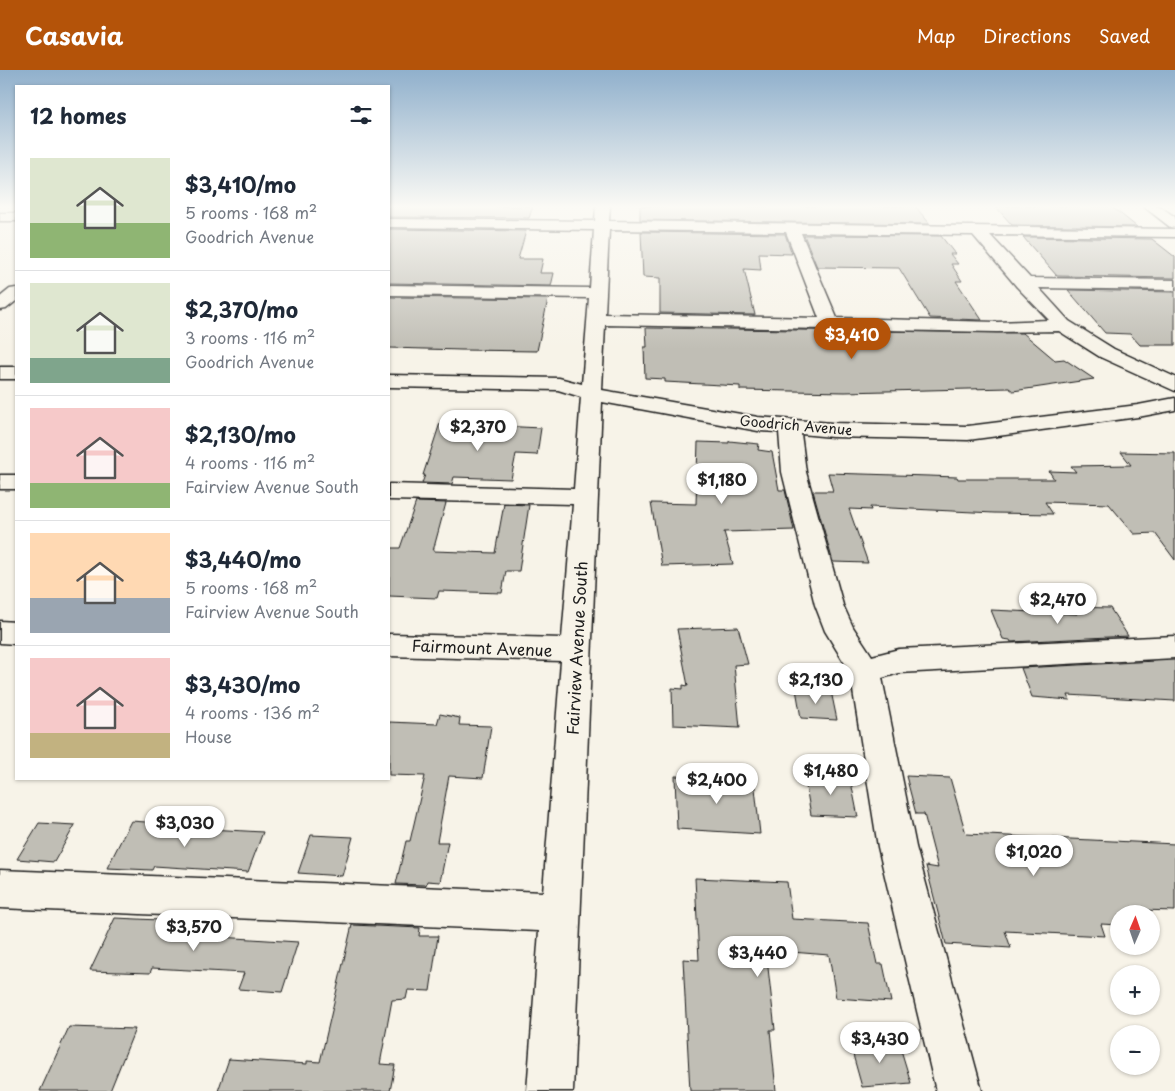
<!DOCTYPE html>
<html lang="en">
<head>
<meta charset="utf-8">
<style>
  :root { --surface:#fff; --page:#f6f6f7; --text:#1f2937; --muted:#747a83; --line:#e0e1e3; --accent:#b45309 }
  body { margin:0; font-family:"Playpen Sans",sans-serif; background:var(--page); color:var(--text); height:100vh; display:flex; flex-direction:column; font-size:19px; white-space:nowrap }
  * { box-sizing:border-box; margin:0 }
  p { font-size:16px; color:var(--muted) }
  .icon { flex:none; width:28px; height:28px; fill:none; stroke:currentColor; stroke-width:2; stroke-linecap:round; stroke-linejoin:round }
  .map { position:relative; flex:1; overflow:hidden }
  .panel { position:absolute; left:15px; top:15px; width:375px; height:695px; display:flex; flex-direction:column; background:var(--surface); border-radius:0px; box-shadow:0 1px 4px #0004 }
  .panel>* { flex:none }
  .needle { width:32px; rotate:2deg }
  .buttons { position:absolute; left:1110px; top:835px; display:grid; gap:10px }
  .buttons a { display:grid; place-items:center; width:50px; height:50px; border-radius:50%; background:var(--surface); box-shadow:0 1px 4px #0004; font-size:25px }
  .price { position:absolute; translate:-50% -42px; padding:0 11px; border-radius:18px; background:#fff; color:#222; font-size:16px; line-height:32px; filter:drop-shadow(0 1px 2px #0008) }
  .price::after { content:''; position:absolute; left:50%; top:30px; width:15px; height:11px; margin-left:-8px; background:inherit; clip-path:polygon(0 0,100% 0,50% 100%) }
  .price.active { background:var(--accent); color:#fff }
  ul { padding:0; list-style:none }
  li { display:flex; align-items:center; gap:15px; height:125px; padding:0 15px }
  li+li { border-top:1px solid var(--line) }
  li span { display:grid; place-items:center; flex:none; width:140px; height:100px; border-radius:0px; color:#555 }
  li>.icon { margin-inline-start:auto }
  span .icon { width:60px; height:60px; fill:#fffc; stroke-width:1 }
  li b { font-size:21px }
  h2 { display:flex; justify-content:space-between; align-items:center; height:60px; padding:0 15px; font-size:21px }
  header { display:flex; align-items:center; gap:30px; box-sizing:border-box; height:70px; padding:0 25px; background:var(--accent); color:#fff }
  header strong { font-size:24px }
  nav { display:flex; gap:28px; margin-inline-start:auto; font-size:18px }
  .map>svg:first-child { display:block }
  .building { fill:#c0beb5; stroke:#1c1c1c }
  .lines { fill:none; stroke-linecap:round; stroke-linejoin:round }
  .minor-casing { stroke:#1c1c1c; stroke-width:3 }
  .minor { fill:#f7f3e8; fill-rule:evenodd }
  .labels { text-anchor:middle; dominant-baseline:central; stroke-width:4; stroke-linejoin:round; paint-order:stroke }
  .far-street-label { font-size:14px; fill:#1c1c1c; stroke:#f7f3e8 }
  .street-label { font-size:16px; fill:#1c1c1c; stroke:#f7f3e8 }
</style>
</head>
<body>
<header>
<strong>Casavia</strong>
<nav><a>Map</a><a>Directions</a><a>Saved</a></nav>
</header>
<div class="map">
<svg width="1175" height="1021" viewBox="0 0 1175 1021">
  <rect width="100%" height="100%" fill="#f7f3e8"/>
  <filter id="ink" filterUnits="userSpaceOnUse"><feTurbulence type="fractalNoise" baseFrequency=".02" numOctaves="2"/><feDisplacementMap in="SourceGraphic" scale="10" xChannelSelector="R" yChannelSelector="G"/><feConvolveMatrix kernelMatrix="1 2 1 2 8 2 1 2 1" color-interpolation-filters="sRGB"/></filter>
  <g filter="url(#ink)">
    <path class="building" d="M389,136H533L529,148L389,147Z
      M640,136H915L930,154L640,150Z
      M995,136H1111L1137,157L1012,155Z
      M389,159L526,161L518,189H543L540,203H554L551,216L389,213Z
      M641,162L785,164L792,184L759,183L761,200L744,199L755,245L660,243V208L643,207Z
      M804,165L941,166L955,184H950L958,194H951L962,211H956L982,250L930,248L899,198L817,197Z
      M1023,167L1152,169L1175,187V208L1057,206Z
      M1068,220L1175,222V275H1140L1130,264L1105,263Z
      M389,227L548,229L537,281L461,280L389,278Z
      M646,258L1023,263L1055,290L1064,289L1094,309L1013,321L1009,318L845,322L740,320V316L665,312V309L645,308L644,277H647Z
      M440,353L541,358L537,385L516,384L511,409L454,407L452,414L422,413L425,405H423Z
      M729,371L759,374L758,380L772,382L779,420H785L794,460L724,462L733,494L662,496L651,433L696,434L698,372L729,373Z
      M1121,382L1175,383V490L1155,463L1134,464L1109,434L1045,432L1053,444L994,443L870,437L871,440L849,439L868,493L833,492L813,421H833L828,403L929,406L957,407L958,409H1054L1049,401L1076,402L1071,396L1131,395Z
      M416,432L446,433L433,481L495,483L504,434L529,435L519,501H506L502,523L439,521L437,528L389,526V478H400Z
      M1072,537L1110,538L1128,566L1011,572L1010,570L1003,569L991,540L1077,544Z
      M738,557L748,594L734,595L740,658L673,655L672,618L683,619V615L688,616L677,559Z
      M1175,590V631L1068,625L1070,630L1032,627L1021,598Z
      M796,619L831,621L837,650L801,648Z
      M440,644L460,648L459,655L491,656L483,708L449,706L437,772H448L440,812L427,811L426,815L396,814L406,771H410L425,706L389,705V652L437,654Z
      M804,705L850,707L858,747L811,745Z
      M675,706L754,709L760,764L677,759Z
      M906,706L950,708L966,764L1175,774V841L1140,840L1141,844H1119V855L1101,854L1105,866L1005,861L1011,878L946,874L926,796L938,798L924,744H916Z
      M131,751L174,754L173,757L263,762L248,802L154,796L152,800L107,798Z
      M39,753L75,755L54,792L17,789Z
      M311,765L353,767L342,806L298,803Z
      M695,808L787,812L792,849L868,853L877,894H883L891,932L836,928L829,885L766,880L775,960H770L776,1021H690L683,889L699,890Z
      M115,848L225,853L220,867L298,872L282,922L238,919L244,903L152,898L150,903L90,901Z
      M352,855L420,858L419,866H438L430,921L408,920L406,929L392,930L380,994L395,995L390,1021H218L229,989L307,994V991L320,992Z
      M69,957L135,959L110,1021H40Z
      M898,970L911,1013L862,1017L850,974Z"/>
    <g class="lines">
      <defs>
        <path id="minor" d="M596,136H610L609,151L1175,159V167L990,165L1030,208L1175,210V220L1039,218L1069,251L1114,279L1175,307V321L1100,287L1059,261L997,262L605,255L602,320L758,347L832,353L968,356L1138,335L1175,328V340L1138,347L968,370L832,367L801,364L806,402L843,535L853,557L872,586L899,579L1175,566V588L899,603L882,608L916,777L982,1021H936L878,777L850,602L825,561L815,535L782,402L779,362L758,361L602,332L573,1021H527L539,861L0,838V800L543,822L561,591L389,586V564L562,568L573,434L389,430V414L574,419L581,327L558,320L389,317V305L559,308L582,314L589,228L389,225V215L590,218L594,160L389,157V149L595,151ZM609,160L786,162L819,248L605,244ZM801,163L973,165L1017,217L1049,250L997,252L837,248Z
          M1143,136H1159L1175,147V158L1170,157Z
          M0,143H16V151H0Z
          M16,218V231L6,239L0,240V227L10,219Z
          M0,297H16V309H0Z
          M0,405H16V419H0Z
          M0,551L16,552V574L0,573Z"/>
      </defs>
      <use href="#minor" class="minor-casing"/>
      <use href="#minor" class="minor"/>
    </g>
  </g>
  <linearGradient id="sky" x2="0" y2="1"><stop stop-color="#90b0cc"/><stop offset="0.49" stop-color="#fbfaf5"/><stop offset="1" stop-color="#fbfaf5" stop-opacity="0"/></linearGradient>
  <rect width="1175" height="279" fill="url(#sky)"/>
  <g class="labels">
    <g class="far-street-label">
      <text transform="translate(796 355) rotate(5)">Goodrich Avenue</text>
    </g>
    <g class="street-label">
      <text transform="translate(482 577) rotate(2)">Fairmount Avenue</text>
      <text transform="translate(576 578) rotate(-87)">Fairview Avenue South</text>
    </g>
  </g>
</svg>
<div class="buttons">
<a><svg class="needle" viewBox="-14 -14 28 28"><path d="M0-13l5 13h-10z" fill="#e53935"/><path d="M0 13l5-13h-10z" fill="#747a83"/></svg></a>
<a>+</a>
<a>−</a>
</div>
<b class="price active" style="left:852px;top:290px">$3,410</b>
<b class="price" style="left:478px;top:382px">$2,370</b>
<b class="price" style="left:722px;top:435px">$1,180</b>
<b class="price" style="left:1058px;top:555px">$2,470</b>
<b class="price" style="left:816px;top:635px">$2,130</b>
<b class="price" style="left:831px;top:726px">$1,480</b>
<b class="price" style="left:717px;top:735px">$2,400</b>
<b class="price" style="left:185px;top:778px">$3,030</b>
<b class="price" style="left:1034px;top:807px">$1,020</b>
<b class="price" style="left:194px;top:882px">$3,570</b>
<b class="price" style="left:758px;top:908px">$3,440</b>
<b class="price" style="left:880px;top:994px">$3,430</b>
<section class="panel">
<h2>12 homes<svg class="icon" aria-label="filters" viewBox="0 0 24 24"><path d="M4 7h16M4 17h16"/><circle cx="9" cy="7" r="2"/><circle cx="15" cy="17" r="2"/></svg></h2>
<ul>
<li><span style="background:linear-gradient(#dfe7d0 65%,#8fb573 0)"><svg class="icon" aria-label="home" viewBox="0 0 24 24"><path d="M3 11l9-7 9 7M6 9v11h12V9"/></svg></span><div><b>$3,410/mo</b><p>5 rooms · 168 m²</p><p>Goodrich Avenue</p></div></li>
<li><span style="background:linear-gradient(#dfe7d0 75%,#7fa58c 0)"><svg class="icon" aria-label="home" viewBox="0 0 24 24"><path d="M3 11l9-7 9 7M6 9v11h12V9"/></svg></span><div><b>$2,370/mo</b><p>3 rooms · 116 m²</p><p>Goodrich Avenue</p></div></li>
<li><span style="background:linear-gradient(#f6c9c9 75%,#8fb573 0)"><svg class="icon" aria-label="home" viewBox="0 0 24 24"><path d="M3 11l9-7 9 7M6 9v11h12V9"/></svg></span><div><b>$2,130/mo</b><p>4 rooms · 116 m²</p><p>Fairview Avenue South</p></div></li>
<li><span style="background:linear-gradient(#ffd9b3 65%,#9aa5b1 0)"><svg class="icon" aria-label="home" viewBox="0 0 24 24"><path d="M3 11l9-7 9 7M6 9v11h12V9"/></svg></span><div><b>$3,440/mo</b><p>5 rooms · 168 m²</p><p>Fairview Avenue South</p></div></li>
<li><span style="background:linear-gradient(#f6c9c9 75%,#c2b280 0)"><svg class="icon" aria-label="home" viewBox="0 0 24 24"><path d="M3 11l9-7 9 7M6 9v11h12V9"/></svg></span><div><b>$3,430/mo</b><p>4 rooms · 136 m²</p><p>House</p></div></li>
</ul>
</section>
</div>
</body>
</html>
